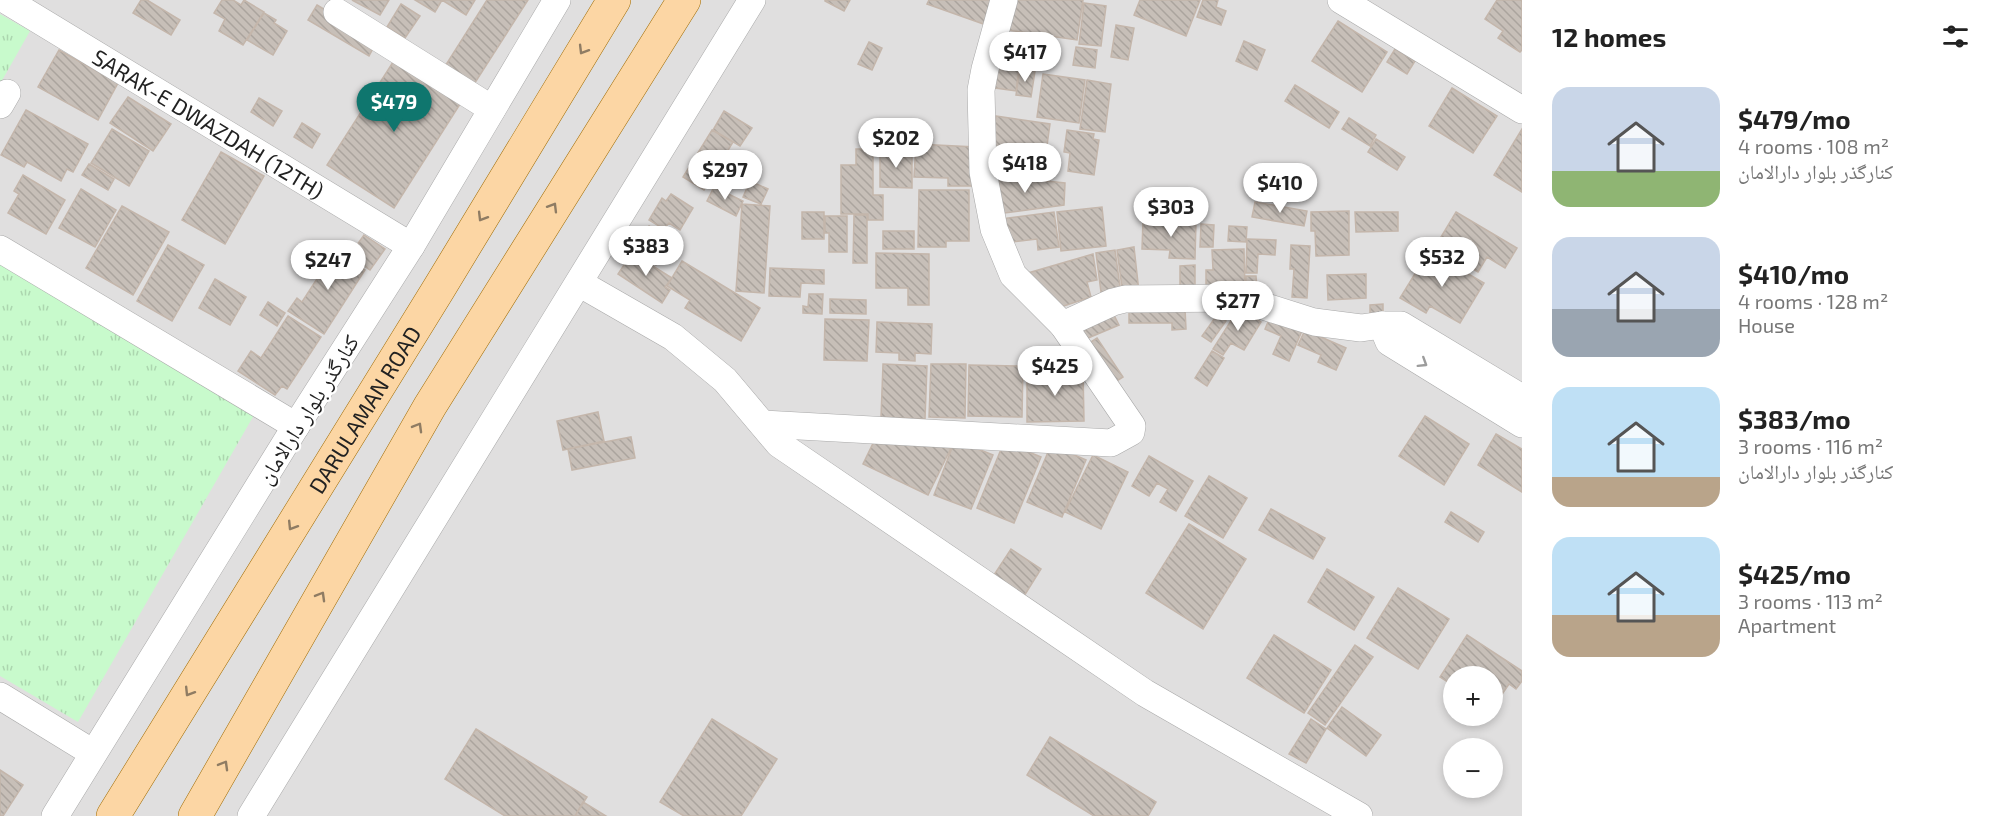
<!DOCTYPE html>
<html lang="en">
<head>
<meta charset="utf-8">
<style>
  :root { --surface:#fff; --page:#f6f6f6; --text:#222; --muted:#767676; --accent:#0f766e }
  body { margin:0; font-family:"Exo 2","Noto Naskh Arabic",sans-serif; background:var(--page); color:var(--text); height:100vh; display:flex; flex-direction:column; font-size:22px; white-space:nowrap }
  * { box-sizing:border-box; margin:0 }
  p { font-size:20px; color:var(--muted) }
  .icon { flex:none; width:33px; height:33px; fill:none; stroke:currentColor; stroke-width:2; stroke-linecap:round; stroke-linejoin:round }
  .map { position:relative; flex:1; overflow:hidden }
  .side { display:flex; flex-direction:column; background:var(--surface); width:480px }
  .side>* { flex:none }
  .fabs { position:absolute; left:1443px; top:666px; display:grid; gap:12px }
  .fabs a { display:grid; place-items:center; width:60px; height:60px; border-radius:50%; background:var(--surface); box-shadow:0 3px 9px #0003; font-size:30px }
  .price { position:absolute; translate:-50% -51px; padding:0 14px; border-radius:21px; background:#fff; color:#222; font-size:20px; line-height:39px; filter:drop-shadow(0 2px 3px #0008) }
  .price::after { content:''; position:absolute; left:50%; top:36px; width:18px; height:14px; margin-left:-9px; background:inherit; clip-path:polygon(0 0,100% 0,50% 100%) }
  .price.on { background:var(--accent); color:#fff }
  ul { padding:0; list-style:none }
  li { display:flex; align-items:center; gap:18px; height:150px; padding:0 30px }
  li span { display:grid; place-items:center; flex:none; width:168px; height:120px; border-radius:18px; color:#555 }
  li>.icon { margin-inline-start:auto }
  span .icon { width:72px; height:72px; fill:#fffc; stroke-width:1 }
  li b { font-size:26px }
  h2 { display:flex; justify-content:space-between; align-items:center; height:72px; padding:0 30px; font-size:26px }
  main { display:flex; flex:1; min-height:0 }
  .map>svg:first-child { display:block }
  .residential { fill:#e0dfdf; fill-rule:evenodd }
  .park { fill:url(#park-tufts) }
  .building { fill:url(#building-back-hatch); stroke:#c4b6ab; stroke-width:1.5 }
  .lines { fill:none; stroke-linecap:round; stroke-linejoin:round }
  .minor-casing { stroke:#a9a9a9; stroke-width:28 }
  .major-casing { stroke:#a06b00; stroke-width:34 }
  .minor { stroke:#fff; stroke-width:27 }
  .major { stroke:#fcd6a4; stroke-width:33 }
  .oneway { stroke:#8f7c63 }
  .oneway2 { stroke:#9c9c9c }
  .labels { text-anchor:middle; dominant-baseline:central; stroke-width:4.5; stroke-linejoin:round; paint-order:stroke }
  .street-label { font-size:22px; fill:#222; stroke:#fff }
</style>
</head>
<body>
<main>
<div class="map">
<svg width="1522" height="816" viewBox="0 0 1522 816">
  <defs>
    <pattern id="park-tufts" width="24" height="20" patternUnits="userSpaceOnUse" patternTransform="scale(1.5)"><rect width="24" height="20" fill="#c8facc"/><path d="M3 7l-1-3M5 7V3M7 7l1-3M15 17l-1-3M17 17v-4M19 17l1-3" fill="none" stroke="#acd6af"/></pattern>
    <pattern id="building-back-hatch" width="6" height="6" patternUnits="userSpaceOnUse" patternTransform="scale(1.5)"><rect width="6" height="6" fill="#c7bfb8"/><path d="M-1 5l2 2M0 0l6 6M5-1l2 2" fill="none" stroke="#aba49e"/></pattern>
  </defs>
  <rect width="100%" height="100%" fill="#f2efe9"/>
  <path class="residential" d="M0,0H1522V816H0ZM1454,676H1492V716H1454ZM1454,748H1492V788H1454Z"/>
  <path class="park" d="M0,14L30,31L0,84Z
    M0,254L254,415L78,722L0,676Z"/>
  <path class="building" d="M141,0H147L180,20L171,35L133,13Z
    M222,0H233L241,5L244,0L264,12L243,45L219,31L225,19L214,13Z
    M352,0H389L380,15Z
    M415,0H475L466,15L442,0L435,12Z
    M487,0H528L471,89L442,71Z
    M825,0H850L844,11L825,1Z
    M929,0H999L989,26L927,4Z
    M1013,0H1083L1077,40L1008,30Z
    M1140,0H1200L1186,36L1134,15Z
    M1203,0H1218L1216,7L1226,11L1221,25L1197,17Z
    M1497,0H1522V50L1520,52L1498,38L1503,31L1485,19Z
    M1084,3L1106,6L1101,46L1079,44Z
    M401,4L420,16L405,38L387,27Z
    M317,5L377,41L369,56L308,20Z
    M264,13L276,20L274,23L287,31L273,55L247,40Z
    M1338,21L1387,52L1362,92L1312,61Z
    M1116,25L1134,28L1128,60L1111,57Z
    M1244,41L1265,50L1257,70L1236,61Z
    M869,42L882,48L872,70L858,64Z
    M1076,47L1097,50L1095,68L1073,65Z
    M1395,49L1415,61L1407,74L1387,62Z
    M59,50L118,83L98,120L38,87Z
    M395,59L462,101L394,208L327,165Z
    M992,64L1019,68L1016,91L988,87Z
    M1020,68L1035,71L1031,97L1016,95Z
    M1043,74L1085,80L1079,123L1037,117Z
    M1087,80L1111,84L1105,132L1080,129Z
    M1295,85L1339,112L1329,128L1285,101Z
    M1452,88L1497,116L1473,153L1429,126Z
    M128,97L171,124L153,151L110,123Z
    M259,98L282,111L273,126L251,112Z
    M26,110L88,144L73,172L67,169L61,181L27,162L24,167L1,155Z
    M724,111L752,128L740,146L713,130Z
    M996,116L1050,124L1045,160L991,152Z
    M1349,118L1376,135L1370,146L1342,129Z
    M302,123L320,134L312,148L294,137Z
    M112,129L149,151L129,186L91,163Z
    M1522,129V192L1494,175Z
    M712,130L733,142L704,190L683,177Z
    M1067,130L1094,134L1093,139L1099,140L1094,175L1068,171L1070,153L1064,152Z
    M1376,139L1405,157L1397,170L1368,152Z
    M916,144L976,147L974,186H948V178L914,177Z
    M856,149H873V195H883V220H868V214H841V165H856Z
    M880,151H912V188L880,187Z
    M221,152L264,176L225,244L182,220Z
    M89,164L114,179L108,190L82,175Z
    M23,175L65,200L46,234L8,213L19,194L14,191Z
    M989,175L1065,183L1064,205L997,214Z
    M750,181L768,189L761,204L743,197Z
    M714,187L743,201L736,216L707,201Z
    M81,189L116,210L95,247L59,228Z
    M919,190H969V241H946V247H918Z
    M671,194L693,208L680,230L669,223L664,229L649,220L662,198L666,201Z
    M1255,202L1307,211L1304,226L1252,217Z
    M742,204L770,206L764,293L736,291Z
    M122,206L169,232L133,295L86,268Z
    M1102,207L1106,246L1061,251L1057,212Z
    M1349,211V255L1316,256L1315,231H1311V212Z
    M802,212H824V239H802Z
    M1054,212L1059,247L1038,250L1037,239L1004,243L1001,219Z
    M1355,212H1398V231L1356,232Z
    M1456,212L1517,248L1505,268L1487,257L1478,272L1435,247Z
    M854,215H867V263H853Z
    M825,216H847V252H829V233H825Z
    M1143,220L1196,222L1195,259L1169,258L1170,250L1142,249Z
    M1201,224L1214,225L1213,247H1200Z
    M649,226L672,241L656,265L633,250Z
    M1229,226L1247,227L1246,242L1228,241Z
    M883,231H914V249H883Z
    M364,235L385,249L370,270L349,256Z
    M1247,239L1276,240L1275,255L1258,254L1257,273H1246Z
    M168,245L204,265L172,321L137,301Z
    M1291,245L1310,246L1307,298L1292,297L1294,269H1290Z
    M330,247L365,270L324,334L288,311L297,298L302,302L324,268L319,265Z
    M1134,247L1139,292L1123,295L1117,250Z
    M1244,249L1245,292L1206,293V270H1213L1212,250Z
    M1115,250L1121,294L1101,292L1096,253Z
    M1429,251L1484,283L1460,323L1430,306L1426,313L1400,298Z
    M632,253L672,278L665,287L670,290L662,303L618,274Z
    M876,253L929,254V305H908V288H876Z
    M1093,254L1097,280L1087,282L1091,297L1058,308L1028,273Z
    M682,261L760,308L741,341L685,308L690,300L667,286Z
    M1195,265V289H1180V266Z
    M770,268L824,270V284L801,283L800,297L769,296Z
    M1366,274V298L1328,300L1327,275Z
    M1246,276H1256L1257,288H1246Z
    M215,279L246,297L230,325L199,308Z
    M809,294H823L822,314L803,313V306L808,307Z
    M830,299L866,300V314L830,313Z
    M268,302L285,313L277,326L260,315Z
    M1383,304V315L1370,316V305Z
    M1185,308L1186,329L1172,330V323H1129V309Z
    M1239,308L1261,322L1244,350L1231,343L1223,355L1213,349Z
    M1113,313L1119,325L1081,341L1075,330Z
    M1217,315L1226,321L1211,342L1202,336Z
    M288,316L321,337L287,389L282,386L275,395L238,371L251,351L261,358Z
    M1270,317L1302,331L1289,361L1273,354L1281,336L1265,329Z
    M825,319L869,320L867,361L824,360Z
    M877,322L932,324L931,354L915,353V361L899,360V353L876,352Z
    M1305,330L1346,348L1336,370L1318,362L1321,355L1298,345Z
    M1097,338L1123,377L1109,386L1083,347Z
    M1212,351L1224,358L1207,386L1195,378Z
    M883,364L927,366L925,419L881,417Z
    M931,364H966L965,418L929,417Z
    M969,365L1023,366L1022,417L968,416Z
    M1083,371L1084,421L1027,422V372Z
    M598,412L604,441L563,450L557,421Z
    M1425,416L1469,444L1444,485L1399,456Z
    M880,429L951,448L928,495L863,464Z
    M1496,434L1522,449V492L1478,465Z
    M631,437L635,458L572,470L568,449Z
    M955,440L993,455L971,509L934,495Z
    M1004,442L1041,457L1014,523L977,508Z
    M1051,445L1086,460L1062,517L1027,502Z
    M1093,455L1128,472L1101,529L1065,512Z
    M1149,456L1193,481L1176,511L1160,502L1168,489L1157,483L1149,496L1132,486Z
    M1209,476L1247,498L1223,538L1185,516Z
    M1271,509L1325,538L1313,559L1259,530Z
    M1451,512L1484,532L1478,542L1445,522Z
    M1189,524L1246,559L1203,629L1146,593Z
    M1011,549L1041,569L1021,601L990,581Z
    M1327,569L1374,597L1354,630L1308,602Z
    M1398,588L1449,619L1418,669L1367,638Z
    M1274,635L1331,670L1304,713L1247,678Z
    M1467,635L1522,671V681L1516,689L1509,684L1492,709V676H1454V686L1440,677Z
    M1355,645L1373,657L1325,725L1308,713Z
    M1342,707L1381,735L1366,756L1327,728Z
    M712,719L777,759L741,816H684L660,802Z
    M1311,719L1326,729L1306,763L1289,754Z
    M476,729L587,797L575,816H505L445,779Z
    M1050,737L1156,802L1148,816H1094L1027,775Z
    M0,770L23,785L3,816H0Z
    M583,802L606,816H575Z"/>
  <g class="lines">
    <defs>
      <g id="minor">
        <path id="s1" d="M6,0L411,246"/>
        <path d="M1341,0L1522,110"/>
        <path d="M337,12L492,109"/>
        <path d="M0,105L7,93"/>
        <path d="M0,249L296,426"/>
        <path d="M579,283L673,337L725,380L779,444L1145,693L1359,816"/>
        <path d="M1063,325L1113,302L1125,299L1238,298L1314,322L1361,328L1382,325H1401L1522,398"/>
        <path d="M1382,325L1389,342L1522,424"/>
        <path d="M763,424L1111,443L1131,432L1132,426L1063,325L1013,275L994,229L983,172L981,90L985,69L1004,0"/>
        <path d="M0,696L93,753"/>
        <path d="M55,816L296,426L411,246L557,0"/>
        <path d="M251,816L752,0"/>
      </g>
      <g id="major">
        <path id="s2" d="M113,816L438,290L614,0"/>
        <path d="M195,816L430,406L684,0"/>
      </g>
    </defs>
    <use href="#minor" class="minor-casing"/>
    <use href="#major" class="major-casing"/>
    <use href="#minor" class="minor"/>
    <use href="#major" class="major"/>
  </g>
  <defs><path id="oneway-chevron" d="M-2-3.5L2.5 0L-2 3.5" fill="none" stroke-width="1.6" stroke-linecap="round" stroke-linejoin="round" transform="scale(1.5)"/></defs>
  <g class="oneway">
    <use href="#oneway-chevron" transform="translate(583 50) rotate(121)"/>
    <use href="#oneway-chevron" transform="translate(553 207) rotate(-59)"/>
    <use href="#oneway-chevron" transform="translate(482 217) rotate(121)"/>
    <use href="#oneway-chevron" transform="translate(418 427) rotate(-60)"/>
    <use href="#oneway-chevron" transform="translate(292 526) rotate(122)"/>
    <use href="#oneway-chevron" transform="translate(321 596) rotate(-60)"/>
    <use href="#oneway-chevron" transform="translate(189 692) rotate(122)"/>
    <use href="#oneway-chevron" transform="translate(224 765) rotate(-60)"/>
  </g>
  <use class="oneway2" href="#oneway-chevron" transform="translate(1423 363) rotate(32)"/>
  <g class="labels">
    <g class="street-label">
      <text stroke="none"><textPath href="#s1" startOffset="237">SARAK-E DWAZDAH (12TH)</textPath></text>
      <text transform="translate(307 409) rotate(-58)">کنارگذر بلوار دارالامان</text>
      <text stroke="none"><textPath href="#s2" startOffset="478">DARULAMAN ROAD</textPath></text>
    </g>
  </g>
</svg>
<div class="fabs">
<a>+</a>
<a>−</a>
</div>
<b class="price" style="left:1025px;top:83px">$417</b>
<b class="price on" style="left:394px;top:133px">$479</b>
<b class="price" style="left:896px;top:169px">$202</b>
<b class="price" style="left:1025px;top:194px">$418</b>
<b class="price" style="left:725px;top:201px">$297</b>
<b class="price" style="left:1280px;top:214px">$410</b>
<b class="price" style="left:1171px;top:238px">$303</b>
<b class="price" style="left:646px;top:277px">$383</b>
<b class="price" style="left:1442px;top:288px">$532</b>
<b class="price" style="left:328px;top:291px">$247</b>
<b class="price" style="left:1238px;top:332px">$277</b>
<b class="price" style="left:1055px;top:397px">$425</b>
</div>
<section class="side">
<h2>12 homes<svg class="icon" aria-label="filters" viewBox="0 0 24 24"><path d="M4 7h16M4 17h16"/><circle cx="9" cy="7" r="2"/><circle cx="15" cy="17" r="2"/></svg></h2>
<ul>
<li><span style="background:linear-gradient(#c9d6e8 70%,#8fb573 0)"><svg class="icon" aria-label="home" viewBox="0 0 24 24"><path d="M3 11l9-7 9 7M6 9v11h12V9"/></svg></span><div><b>$479/mo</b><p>4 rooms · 108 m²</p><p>کنارگذر بلوار دارالامان</p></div></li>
<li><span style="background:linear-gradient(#c9d6e8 60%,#9aa5b1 0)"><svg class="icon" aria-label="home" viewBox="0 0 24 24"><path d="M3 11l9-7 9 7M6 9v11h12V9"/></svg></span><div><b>$410/mo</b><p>4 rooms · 128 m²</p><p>House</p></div></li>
<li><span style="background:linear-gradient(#bfe0f5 75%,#b9a48a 0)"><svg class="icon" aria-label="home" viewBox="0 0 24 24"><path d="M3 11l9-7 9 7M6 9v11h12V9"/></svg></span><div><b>$383/mo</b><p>3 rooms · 116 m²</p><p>کنارگذر بلوار دارالامان</p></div></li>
<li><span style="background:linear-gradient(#bfe0f5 65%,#b9a48a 0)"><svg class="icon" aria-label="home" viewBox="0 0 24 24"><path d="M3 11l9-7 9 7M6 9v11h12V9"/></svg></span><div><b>$425/mo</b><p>3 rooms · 113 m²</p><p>Apartment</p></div></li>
</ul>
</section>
</main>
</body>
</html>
